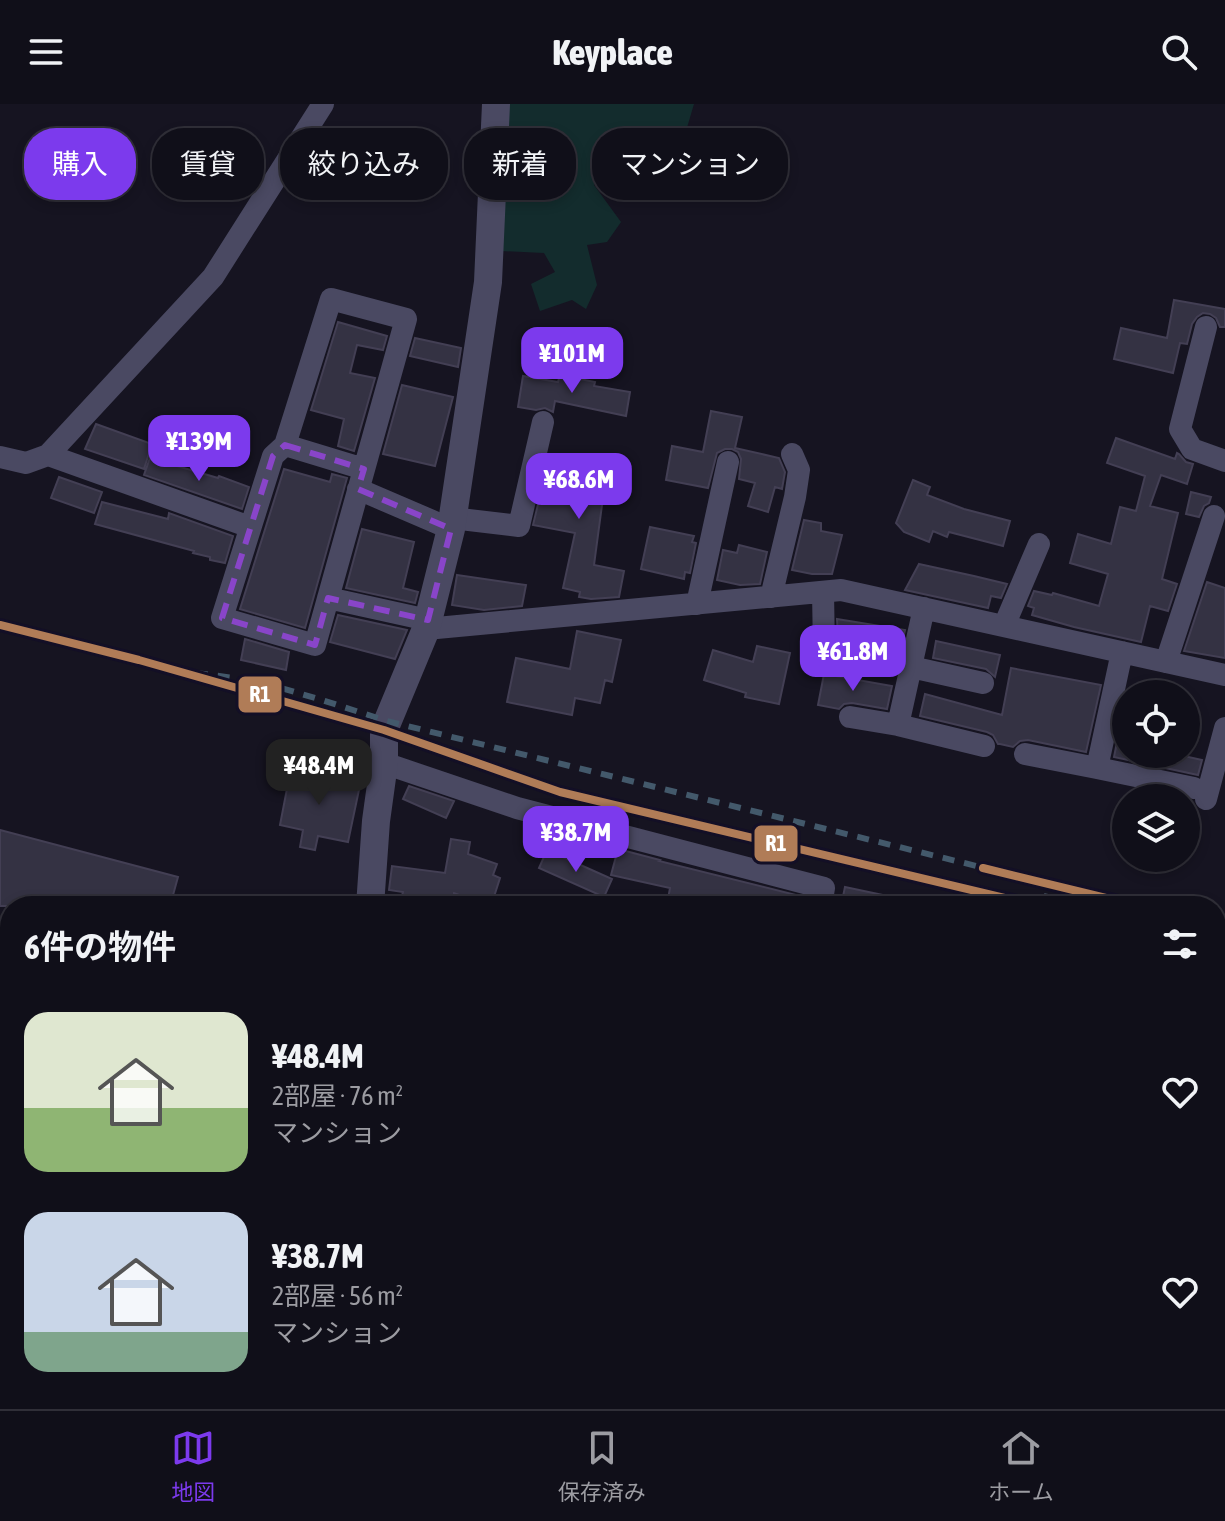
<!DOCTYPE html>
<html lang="ja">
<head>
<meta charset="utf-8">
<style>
  :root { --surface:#100f19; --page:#1e1d26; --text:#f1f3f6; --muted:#9c9ca2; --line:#302f38; --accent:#7c3aed }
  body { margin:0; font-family:"Asap Condensed","Noto Sans JP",sans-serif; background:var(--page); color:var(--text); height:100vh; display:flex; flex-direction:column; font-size:30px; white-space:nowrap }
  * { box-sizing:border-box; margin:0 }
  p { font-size:26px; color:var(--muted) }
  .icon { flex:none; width:44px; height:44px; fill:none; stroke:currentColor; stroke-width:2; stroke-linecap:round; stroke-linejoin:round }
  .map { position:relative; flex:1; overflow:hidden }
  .sheet { position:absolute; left:0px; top:792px; width:1226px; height:514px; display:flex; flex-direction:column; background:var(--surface); border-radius:32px 32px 0 0; box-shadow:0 4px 12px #0003,0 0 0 2px var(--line) }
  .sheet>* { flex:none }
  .banner { position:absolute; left:24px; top:24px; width:800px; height:72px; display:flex; gap:16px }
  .buttons { position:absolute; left:1112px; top:576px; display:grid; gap:16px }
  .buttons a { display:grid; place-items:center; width:88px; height:88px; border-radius:50%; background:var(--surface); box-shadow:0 4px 12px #0003,0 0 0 2px var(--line); font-size:40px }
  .price { position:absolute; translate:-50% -68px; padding:0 18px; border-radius:16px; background:var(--accent); color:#fff; font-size:26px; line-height:52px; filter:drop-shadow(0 2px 4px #0008) }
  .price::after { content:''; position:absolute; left:50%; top:48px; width:24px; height:18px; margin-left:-12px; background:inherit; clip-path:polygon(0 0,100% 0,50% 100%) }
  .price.current { background:#222; color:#fff }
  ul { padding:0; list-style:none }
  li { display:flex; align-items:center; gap:24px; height:200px; padding:0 24px }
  li span { display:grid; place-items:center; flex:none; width:224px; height:160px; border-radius:24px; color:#555 }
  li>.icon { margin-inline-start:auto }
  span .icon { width:96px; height:96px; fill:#fffc; stroke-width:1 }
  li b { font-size:34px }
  h2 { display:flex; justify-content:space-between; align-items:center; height:96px; padding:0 24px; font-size:34px }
  .pill { padding:0 28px; border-radius:32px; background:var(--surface); box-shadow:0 4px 12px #0003,0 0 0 2px var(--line); font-size:28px; line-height:72px }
  .pill.current { background:var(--accent); color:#fff }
  header { display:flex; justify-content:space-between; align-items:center; height:104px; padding:0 24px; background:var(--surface); font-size:36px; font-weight:800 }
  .dock { display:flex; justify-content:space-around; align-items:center; height:112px; border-top:2px solid var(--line); background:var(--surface); font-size:22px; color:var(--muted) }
  .dock a { display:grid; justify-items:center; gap:4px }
  .dock .current { color:var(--accent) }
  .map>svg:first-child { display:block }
  .green { fill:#132c2d }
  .building { fill:#343243; stroke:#433f54; stroke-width:2 }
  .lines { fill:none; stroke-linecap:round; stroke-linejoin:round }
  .path { stroke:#44505f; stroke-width:4; stroke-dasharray:4 6; stroke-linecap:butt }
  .minor { stroke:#4a4962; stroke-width:22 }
  .tertiary { stroke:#4a4962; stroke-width:28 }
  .primary { stroke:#5e5373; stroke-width:34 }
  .trunk { stroke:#62526e; stroke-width:36 }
  .rail { stroke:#43596b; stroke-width:6; stroke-dasharray:12 10; stroke-linecap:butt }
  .rail-1-casing { stroke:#130f26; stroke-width:14 }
  .rail-1 { stroke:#b07c57; stroke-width:8 }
  .marked { fill:none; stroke:#8945c9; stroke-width:6; stroke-dasharray:16 10; stroke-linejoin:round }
  .line-badge { stroke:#130f26; stroke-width:3 }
  .badge-label { font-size:22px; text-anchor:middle; font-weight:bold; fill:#fff }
</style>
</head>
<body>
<header><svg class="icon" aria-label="menu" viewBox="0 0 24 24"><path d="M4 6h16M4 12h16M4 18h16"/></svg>Keyplace<svg class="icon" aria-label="search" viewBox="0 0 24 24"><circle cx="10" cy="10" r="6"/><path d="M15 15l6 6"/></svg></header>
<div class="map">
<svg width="1225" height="1305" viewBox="0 0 1225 1305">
  <rect width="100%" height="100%" fill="#161421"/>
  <path class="green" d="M510,0H694L672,74L612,50L594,81L621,118L607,138L587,141L597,181L586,205L572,196L540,207L531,180L555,168L544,149L501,147L504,24Z"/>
  <path class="building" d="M1174,196L1225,205V223H1220L1216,214L1210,210L1203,209L1197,213L1192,220L1187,240L1180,239L1173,269L1114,255L1121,224L1167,234Z
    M338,218L387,232L383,246L357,241L350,269L375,274L354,347L338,342L344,315L311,306Z
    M415,234L461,244L458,263L410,252Z
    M560,271L595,278L594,282L630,288L626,312L555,297L553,308L545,304L536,306L518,303L523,272L558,278Z
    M402,281L453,293L435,362L383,350Z
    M711,307L742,313L735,344L779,354L785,368L782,385L775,383L768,408L748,402L755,379L739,375L741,355L738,348L732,345H725L717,349L708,384L666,376L672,342L703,348Z
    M96,320L152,340L144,365L85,345Z
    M1116,334L1175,355L1177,349L1179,350L1186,358L1193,360L1187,380L1161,371L1150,402L1178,409L1162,475L1177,480L1168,507L1150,502L1141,538L1074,523L1032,511L1034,504L1028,502L1034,487L1052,491L1053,489L1099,502L1108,470L1070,459L1078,430L1111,440L1120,403L1136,407L1145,372L1107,359Z
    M550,351L616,360L611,387L604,386L594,461L624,467L619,493L591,495L579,493L580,488L563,484L575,429L533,421Z
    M150,354L218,374L219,372L249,383L242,405L144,371Z
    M284,365L330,378L332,370L347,374L305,524L240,505Z
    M59,373L102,388L94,409L51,394Z
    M913,376L930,383L927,391L964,405L1010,417L1003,442L949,428L947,433L933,427L929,438L904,428L896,419Z
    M1191,388L1211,393L1209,399L1204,402L1199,413L1186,410Z
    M102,398L168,415L169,409L233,432L225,459L210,456V453L193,449L194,447L95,420Z
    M804,416L821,419V427L842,431L832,470H812L792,466Z
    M650,423L694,432L692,438L696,439L690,469L685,468L684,475L641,465Z
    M362,425L414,438L403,484L418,488L415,499L346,484Z
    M739,441L767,448L760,480L740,481L717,476L723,446L737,449Z
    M919,460L974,472L1007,480L1001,494L991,492L988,504L905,486Z
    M457,471L526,481L522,502L484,506L452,501Z
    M1207,478L1225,484V554L1184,547Z
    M338,511L407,526L395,555L330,538Z
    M837,515L905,526L899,553L879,549L875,542L869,538L838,534Z
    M577,527L621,536L612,578L605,576L600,599L575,594L572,611L507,598L516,554L570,565Z
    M245,535L289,548L286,566L241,556Z
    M936,537L1000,551L995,573L986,565L933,554Z
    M757,542L790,549L779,600L745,593L746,589L704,576L713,546L753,558Z
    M1011,564L1101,581L1086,648L1028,636L1020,637L1013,643L1000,640H998L993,631L987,628L920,612L925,590L1002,611Z
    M824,570L892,582L887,605L852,599L844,600L839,605L818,601Z
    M1117,638L1126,640V650H1175L1202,656L1198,671L1114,653Z
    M291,664L313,669L327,665L335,676L360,681L348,738L318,732L315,746L300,743L303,726L280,721Z
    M409,682L454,697L446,714L403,695Z
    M0,726L178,773L170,802H0Z
    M451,735L470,738L468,750L497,760L493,771L500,774L491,802L454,789L453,799L434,796L433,802H399L403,788L389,786L392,762L445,769Z
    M618,745L660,756L659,757L808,794L807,802H701L668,795L670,784L611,771Z
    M547,746L612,775L604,793L539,764Z
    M845,783L902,795L901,802H841Z"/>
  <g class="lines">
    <path class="path" d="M1044,791L1058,794L1056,802"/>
    <path class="minor" d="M331,195L406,215L315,541L222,514L273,352L285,341Z
      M1206,223L1180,325L1192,345L1225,357
      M285,341L364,365
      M48,351L250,423
      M0,353L26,359L48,351L213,173L323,0
      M358,385L451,425
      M452,414L519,422L543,318
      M823,488L824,546L866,552
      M771,493L795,393L799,366L792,350
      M328,494L428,516
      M697,500L728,358
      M924,504L898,621L984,642
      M1004,522L1039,440
      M426,525L841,486L1225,571
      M1122,548L1097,664L1194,684
      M1166,558L1214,412
      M911,563L983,579
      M850,613L898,621
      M1025,650L1097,664
      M384,659L517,704L824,784L821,802
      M1206,695L1225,624
      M355,1296L375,1305
      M0,1302L8,1305
      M316,1305L319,1296
      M448,1305L450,1296
      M523,1305L525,1296"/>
    <path class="tertiary" d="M370,802L376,717L384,659V626L426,525L451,425L488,178L496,0"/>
    <path class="primary" d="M945,1305L947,1296"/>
    <path class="trunk" d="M0,965L10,966
      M1216,1048L1225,1049"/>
    <path class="rail" d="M174,566L257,577L322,596L387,617L1139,802
      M1216,820L1225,822"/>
    <defs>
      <path id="rail-1" d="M0,521L139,556L384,626L560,688L1038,802
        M983,764L1139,802"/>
    </defs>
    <use href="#rail-1" class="rail-1-casing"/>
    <use href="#rail-1" class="rail-1"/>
  </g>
  <path class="marked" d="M285,341L364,365L358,385L451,425L428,516L328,494L315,541L222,514L273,352Z"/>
  <g class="line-badge">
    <rect x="237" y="571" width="46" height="39" rx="8" fill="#b07c57"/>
    <rect x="753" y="720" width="46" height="39" rx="8" fill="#b07c57"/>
  </g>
  <g class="badge-label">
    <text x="260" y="598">R1</text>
    <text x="776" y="747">R1</text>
  </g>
</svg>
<div class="buttons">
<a><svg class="icon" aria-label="locate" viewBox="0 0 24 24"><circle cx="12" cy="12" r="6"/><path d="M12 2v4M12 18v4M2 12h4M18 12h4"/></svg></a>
<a><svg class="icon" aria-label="layers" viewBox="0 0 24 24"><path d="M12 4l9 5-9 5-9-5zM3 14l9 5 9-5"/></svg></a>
</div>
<b class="price" style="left:572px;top:291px">¥101M</b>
<b class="price" style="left:199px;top:379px">¥139M</b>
<b class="price" style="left:579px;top:417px">¥68.6M</b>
<b class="price" style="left:853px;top:589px">¥61.8M</b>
<b class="price current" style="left:319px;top:703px">¥48.4M</b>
<b class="price" style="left:576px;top:770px">¥38.7M</b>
<div class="banner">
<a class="pill current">購入</a>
<a class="pill">賃貸</a>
<a class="pill">絞り込み</a>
<a class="pill">新着</a>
<a class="pill">マンション</a>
</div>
<section class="sheet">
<h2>6件の物件<svg class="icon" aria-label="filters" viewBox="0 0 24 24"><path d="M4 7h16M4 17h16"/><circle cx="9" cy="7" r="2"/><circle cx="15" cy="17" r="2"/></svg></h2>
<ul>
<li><span style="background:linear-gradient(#dfe7d0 60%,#8fb573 0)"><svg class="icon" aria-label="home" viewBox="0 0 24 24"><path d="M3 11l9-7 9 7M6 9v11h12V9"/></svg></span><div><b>¥48.4M</b><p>2部屋 · 76 m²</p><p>マンション</p></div><svg class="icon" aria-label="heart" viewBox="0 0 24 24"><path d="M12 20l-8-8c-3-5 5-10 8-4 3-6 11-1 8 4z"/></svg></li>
<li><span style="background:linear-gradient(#c9d6e8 75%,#7fa58c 0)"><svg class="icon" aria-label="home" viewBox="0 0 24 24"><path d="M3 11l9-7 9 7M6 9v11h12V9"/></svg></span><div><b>¥38.7M</b><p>2部屋 · 56 m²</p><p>マンション</p></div><svg class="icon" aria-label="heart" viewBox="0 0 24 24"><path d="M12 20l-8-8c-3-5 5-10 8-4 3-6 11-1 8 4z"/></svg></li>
</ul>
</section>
</div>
<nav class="dock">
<a class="current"><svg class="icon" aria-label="map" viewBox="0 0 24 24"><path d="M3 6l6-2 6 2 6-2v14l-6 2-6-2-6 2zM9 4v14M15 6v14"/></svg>地図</a>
<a><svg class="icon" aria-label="saved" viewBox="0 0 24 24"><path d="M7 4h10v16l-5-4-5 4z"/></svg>保存済み</a>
<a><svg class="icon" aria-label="home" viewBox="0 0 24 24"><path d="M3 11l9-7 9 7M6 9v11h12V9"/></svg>ホーム</a>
</nav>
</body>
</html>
